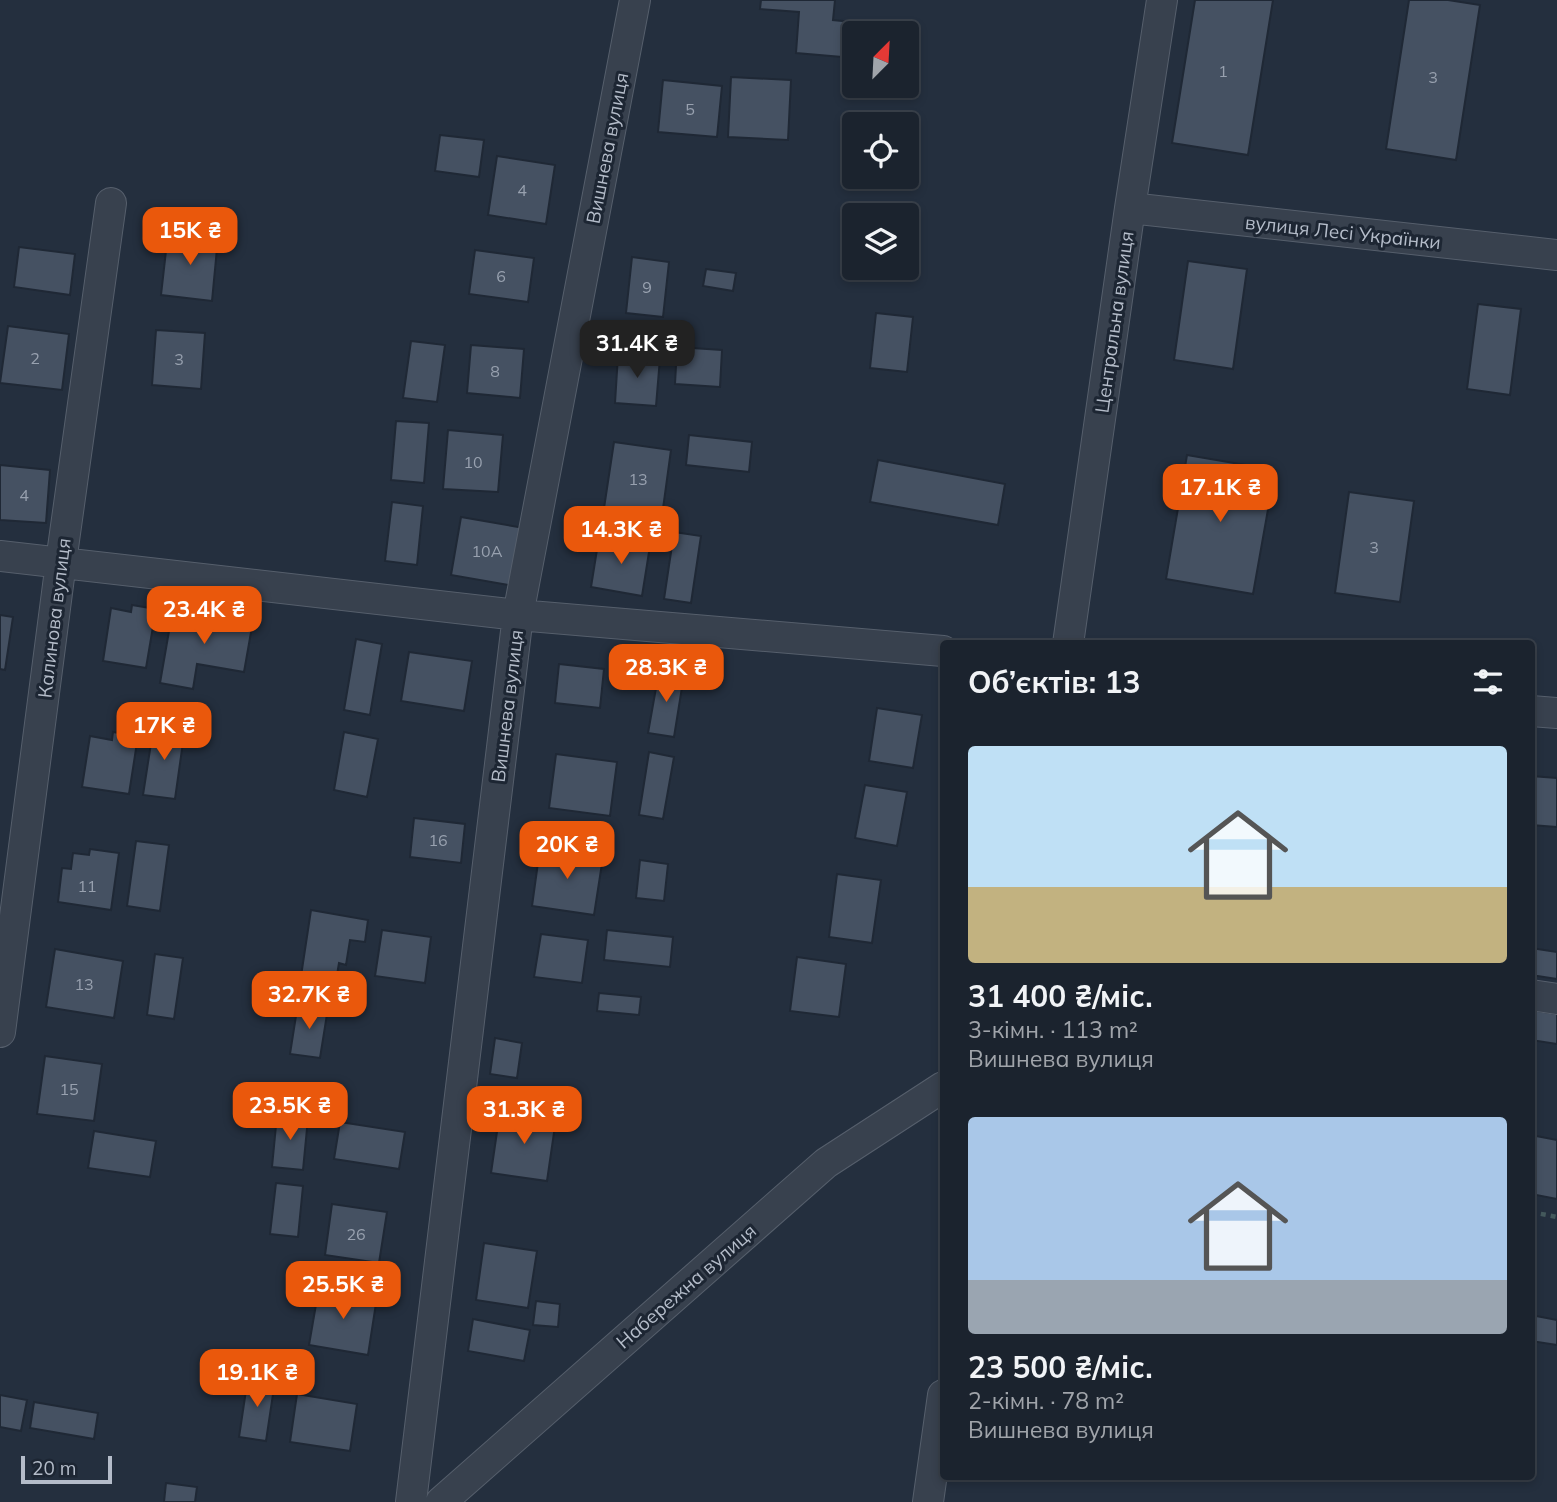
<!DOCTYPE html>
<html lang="uk">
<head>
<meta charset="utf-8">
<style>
  :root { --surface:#1b232e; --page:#242b36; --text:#f1f3f6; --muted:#a0a4aa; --line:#39404a; --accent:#ea580c }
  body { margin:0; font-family:Mulish,sans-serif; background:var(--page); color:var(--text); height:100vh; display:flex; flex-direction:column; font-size:26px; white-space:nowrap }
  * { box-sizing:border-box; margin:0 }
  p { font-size:23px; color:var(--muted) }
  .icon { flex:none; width:38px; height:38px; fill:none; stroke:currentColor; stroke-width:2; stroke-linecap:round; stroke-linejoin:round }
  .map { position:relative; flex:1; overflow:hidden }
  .panel { position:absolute; left:940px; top:640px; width:595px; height:840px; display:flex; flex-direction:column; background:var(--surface); border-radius:7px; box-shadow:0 4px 10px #0003,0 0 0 2px var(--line) }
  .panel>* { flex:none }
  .needle { width:46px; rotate:24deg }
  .controls { position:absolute; left:842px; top:21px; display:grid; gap:14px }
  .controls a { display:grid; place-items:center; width:77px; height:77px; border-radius:7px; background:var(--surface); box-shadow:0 4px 10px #0003,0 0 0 2px var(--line); font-size:35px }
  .scale { position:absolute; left:21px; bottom:18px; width:91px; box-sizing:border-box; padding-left:7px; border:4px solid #b4bcc9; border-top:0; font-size:19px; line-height:24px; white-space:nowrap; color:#b4bcc9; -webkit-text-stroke:5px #1d2633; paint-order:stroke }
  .price { position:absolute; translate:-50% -60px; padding:0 16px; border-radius:14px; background:var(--accent); color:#fff; font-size:23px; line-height:46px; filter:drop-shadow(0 2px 4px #0008) }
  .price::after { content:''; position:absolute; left:50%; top:42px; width:21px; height:16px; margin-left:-10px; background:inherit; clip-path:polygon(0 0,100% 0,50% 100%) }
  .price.active { background:#222; color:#fff }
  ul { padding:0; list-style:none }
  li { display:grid; align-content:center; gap:14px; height:371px; padding:0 28px }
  li span { display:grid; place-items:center; height:217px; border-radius:7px; color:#555 }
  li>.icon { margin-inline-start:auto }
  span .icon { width:126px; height:126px; fill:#fffc; stroke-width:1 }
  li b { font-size:30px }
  h2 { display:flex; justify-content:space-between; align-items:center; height:84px; padding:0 28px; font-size:30px }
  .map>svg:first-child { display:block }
  .building { fill:#455162; stroke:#1f2835; stroke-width:2 }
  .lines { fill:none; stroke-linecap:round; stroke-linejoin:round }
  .minor-casing { stroke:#565f6c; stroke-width:32 }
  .path { stroke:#44595c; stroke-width:4.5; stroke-dasharray:5 5; stroke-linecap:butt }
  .minor { stroke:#38414e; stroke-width:30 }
  .labels { text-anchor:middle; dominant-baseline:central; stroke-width:6; stroke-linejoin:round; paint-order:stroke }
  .number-label { font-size:16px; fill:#98a1af }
  .street-label { font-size:19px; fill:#b4bcc9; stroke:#1d2633 }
</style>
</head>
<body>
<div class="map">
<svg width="1557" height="1502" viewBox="0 0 1557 1502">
  <rect width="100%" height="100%" fill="#242f3e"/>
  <path class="building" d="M761,0H835L833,20L863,23L862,33H854V58L796,53L799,12L760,9Z
    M1195,0H1273L1248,155L1172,143Z
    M1409,0H1448L1480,5L1456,160L1386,149Z
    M731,77L791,80L788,140L728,137Z
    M663,80L722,86L717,137L658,132Z
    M440,135L484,140L479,177L435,171Z
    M497,156L555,165L546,224L488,215Z
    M168,233L218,238L212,301L161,295Z
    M19,247L75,254L70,295L14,287Z
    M475,250L534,258L528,302L469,294Z
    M632,257L669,262L663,317L626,313Z
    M1188,261L1247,269L1233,369L1174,360Z
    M706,269L736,273L733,291L703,286Z
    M1478,304L1521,309L1510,395L1467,389Z
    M876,313L913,317L907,372L870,368Z
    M8,326L69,334L62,390L0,383Z
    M156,330L205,333L201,389L152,385Z
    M411,341L445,345L437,402L403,398Z
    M471,345L524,349L520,398L467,393Z
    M677,347L722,350L720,387L675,384Z
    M618,355L660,358L656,406L615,403Z
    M396,421L429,423L424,483L391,480Z
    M448,430L503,435L498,492L443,489Z
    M689,435L752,442L749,472L686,465Z
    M614,442L671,450L662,516L604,508Z
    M1187,455L1275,470L1253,594L1166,579Z
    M878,460L1005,484L998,525L870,502Z
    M0,465L50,470L46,523L0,520Z
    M1349,492L1414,501L1400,602L1335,593Z
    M392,502L423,506L417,565L385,561Z
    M461,517L524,528L514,586L451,575Z
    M674,532L701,536L691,603L664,599Z
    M599,537L650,546L642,596L591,587Z
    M132,605L156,609L146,668L103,661L111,608L131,612Z
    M173,608L253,621L244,672L197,664L193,689L160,683Z
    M0,615L13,617L5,670L0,669Z
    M356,639L382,644L370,715L344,710Z
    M409,652L472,661L464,711L401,701Z
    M559,664L604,669L600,708L555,703Z
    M659,671L684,675L674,737L648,733Z
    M877,708L922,715L913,768L869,761Z
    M154,724L185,728L175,799L143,795Z
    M113,732L138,736L129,794L82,787L90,736L112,740Z
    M344,732L378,739L367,797L334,790Z
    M649,752L674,757L663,819L639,815Z
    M556,754L617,762L610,816L549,808Z
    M1531,776L1557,778V827L1531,825Z
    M865,785L907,792L897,846L855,838Z
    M414,818L465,824L461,863L410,857Z
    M136,841L169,845L160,911L127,906Z
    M540,848L603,857L594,915L532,906Z
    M90,849L119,853L111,910L58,902L62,868L71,869L73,853L89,855Z
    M640,860L668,864L664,901L636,898Z
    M837,874L881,880L872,943L829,937Z
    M311,910L368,920L365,942L350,940L346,965L339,963L336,981L301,976Z
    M382,930L431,937L425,983L375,976Z
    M607,930L673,937L670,967L604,960Z
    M541,934L588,940L582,983L534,977Z
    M1531,948L1557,952V979L1531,975Z
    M55,949L123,961L114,1018L46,1007Z
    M155,954L183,958L174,1019L147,1015Z
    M797,957L846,964L839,1017L790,1011Z
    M599,993L641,997L639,1015L597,1011Z
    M298,1003L328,1008L320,1058L290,1054Z
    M1531,1010L1557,1014V1044L1531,1040Z
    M495,1038L522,1043L517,1078L490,1074Z
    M45,1056L102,1064L94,1121L37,1114Z
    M500,1111L556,1119L547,1181L491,1173Z
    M277,1115L308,1118L303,1170L272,1167Z
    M340,1122L405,1132L399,1169L334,1159Z
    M94,1131L156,1141L150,1177L88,1168Z
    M1531,1135L1557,1140V1199L1531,1194Z
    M276,1183L303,1186L298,1237L270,1234Z
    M332,1204L387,1212L379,1263L325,1255Z
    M484,1243L537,1251L528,1308L476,1300Z
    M319,1287L377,1297L368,1355L309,1345Z
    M536,1301L560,1304L558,1327L533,1325Z
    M1531,1315L1557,1320V1345L1531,1341Z
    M473,1319L530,1330L524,1361L468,1351Z
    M248,1377L275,1381L266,1441L239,1437Z
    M297,1394L357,1404L350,1451L290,1442Z
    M0,1395L27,1400L21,1431L0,1427Z
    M34,1402L98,1413L94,1439L30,1428Z
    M166,1483L197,1487L195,1502H164Z"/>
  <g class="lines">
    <defs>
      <path id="minor" d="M1130,208L1557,255
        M0,556L518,615L943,651
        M1068,644L1130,208L1162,0
        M1531,711L1557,713
        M1531,995L1557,999
        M0,1032L61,562L111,203
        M411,1502L518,615L635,0
        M441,1502L826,1163L943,1087
        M928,1502L943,1395"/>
    </defs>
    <use href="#minor" class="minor-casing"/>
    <path class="path" d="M1531,1212L1557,1217"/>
    <use href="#minor" class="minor"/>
  </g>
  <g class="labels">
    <g class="number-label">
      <text x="1223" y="71">1</text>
      <text x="1433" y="77">3</text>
      <text x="690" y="109">5</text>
      <text x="522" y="190">4</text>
      <text x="501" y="276">6</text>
      <text x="647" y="287">9</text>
      <text x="35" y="358">2</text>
      <text x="179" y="359">3</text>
      <text x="495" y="371">8</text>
      <text x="473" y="462">10</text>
      <text x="638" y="479">13</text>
      <text x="24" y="495">4</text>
      <text x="1374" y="547">3</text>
      <text x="487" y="551">10А</text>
      <text x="438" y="840">16</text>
      <text x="87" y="886">11</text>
      <text x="84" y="984">13</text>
      <text x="69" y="1089">15</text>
      <text x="356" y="1234">26</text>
    </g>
    <g class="street-label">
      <text transform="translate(607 148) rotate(-79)">Вишнева вулиця</text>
      <text transform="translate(1343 232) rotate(6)">вулиця Лесі Українки</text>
      <text transform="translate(1114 322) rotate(-82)">Центральна вулиця</text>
      <text transform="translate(54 618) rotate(-83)">Калинова вулиця</text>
      <text transform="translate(507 706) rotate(-83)">Вишнева вулиця</text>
      <text transform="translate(686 1286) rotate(-41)">Набережна вулиця</text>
    </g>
  </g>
</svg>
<div class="controls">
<a><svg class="needle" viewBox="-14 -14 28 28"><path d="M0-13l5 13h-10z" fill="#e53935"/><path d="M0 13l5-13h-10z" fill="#a0a4aa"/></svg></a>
<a><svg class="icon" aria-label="locate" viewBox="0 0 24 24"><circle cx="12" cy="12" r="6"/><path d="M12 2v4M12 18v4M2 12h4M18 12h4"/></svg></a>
<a><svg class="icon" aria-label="layers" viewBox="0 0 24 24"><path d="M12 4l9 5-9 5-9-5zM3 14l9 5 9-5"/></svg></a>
</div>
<div class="scale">20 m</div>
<b class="price" style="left:190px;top:267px">15K ₴</b>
<b class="price active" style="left:637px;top:380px">31.4K ₴</b>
<b class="price" style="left:1220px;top:524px">17.1K ₴</b>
<b class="price" style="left:621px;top:566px">14.3K ₴</b>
<b class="price" style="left:204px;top:646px">23.4K ₴</b>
<b class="price" style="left:666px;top:704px">28.3K ₴</b>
<b class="price" style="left:164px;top:762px">17K ₴</b>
<b class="price" style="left:567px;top:881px">20K ₴</b>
<b class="price" style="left:309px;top:1031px">32.7K ₴</b>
<b class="price" style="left:290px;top:1142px">23.5K ₴</b>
<b class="price" style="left:524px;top:1146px">31.3K ₴</b>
<b class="price" style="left:343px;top:1321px">25.5K ₴</b>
<b class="price" style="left:257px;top:1409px">19.1K ₴</b>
<section class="panel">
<h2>Об’єктів: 13<svg class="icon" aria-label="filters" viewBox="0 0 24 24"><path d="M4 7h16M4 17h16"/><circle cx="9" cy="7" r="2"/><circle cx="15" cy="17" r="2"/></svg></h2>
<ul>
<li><span style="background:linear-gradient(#bfe0f5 65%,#c2b280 0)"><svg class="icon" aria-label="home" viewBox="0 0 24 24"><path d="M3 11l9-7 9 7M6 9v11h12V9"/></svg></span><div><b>31 400 ₴/міс.</b><p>3-кімн. · 113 m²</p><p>Вишнева вулиця</p></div></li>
<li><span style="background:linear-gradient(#a9c7e8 75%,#9aa5b1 0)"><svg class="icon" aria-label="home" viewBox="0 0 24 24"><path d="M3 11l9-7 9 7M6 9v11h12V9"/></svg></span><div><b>23 500 ₴/міс.</b><p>2-кімн. · 78 m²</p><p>Вишнева вулиця</p></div></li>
</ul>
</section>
</div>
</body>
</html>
